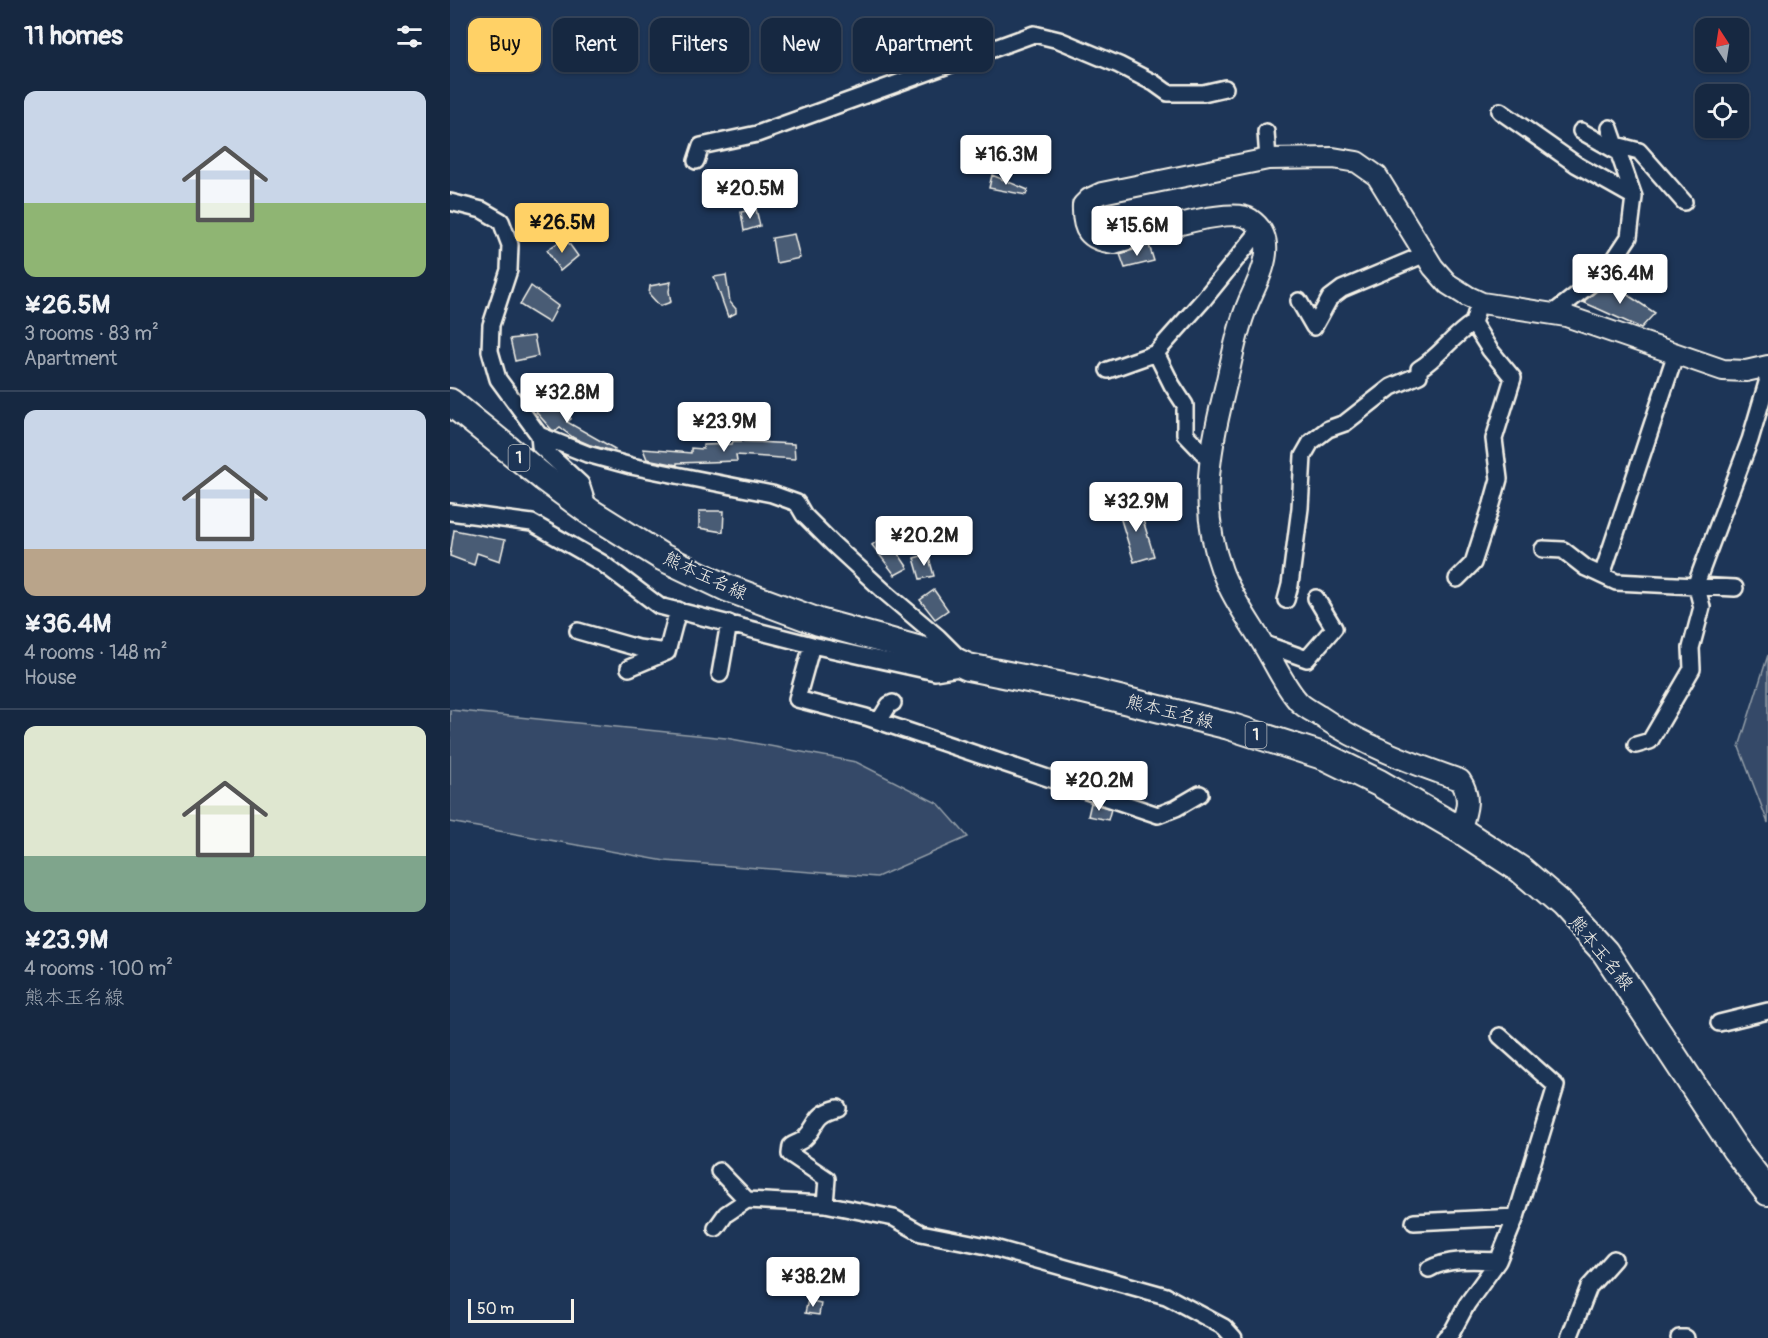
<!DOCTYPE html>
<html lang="en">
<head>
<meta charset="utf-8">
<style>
  :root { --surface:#162841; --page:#1f3048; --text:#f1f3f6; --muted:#9ea6b1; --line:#35445a; --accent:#ffd166 }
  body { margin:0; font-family:Pangolin,"Klee One",sans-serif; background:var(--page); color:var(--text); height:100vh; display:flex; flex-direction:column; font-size:22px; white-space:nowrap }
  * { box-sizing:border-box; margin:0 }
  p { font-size:20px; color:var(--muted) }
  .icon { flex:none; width:33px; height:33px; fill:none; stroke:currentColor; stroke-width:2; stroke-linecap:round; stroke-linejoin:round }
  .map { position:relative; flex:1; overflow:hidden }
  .drawer { display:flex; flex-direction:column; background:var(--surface); width:450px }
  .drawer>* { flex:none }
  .top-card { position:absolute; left:18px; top:18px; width:570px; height:54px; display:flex; gap:12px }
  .needle { width:39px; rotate:348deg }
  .buttons { position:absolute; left:1245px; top:18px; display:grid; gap:12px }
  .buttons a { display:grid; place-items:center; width:54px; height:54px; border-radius:12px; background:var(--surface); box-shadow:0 2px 4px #0004,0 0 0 2px var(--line); font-size:30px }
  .scale { position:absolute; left:18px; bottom:15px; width:106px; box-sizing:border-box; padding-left:6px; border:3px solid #f4f1e8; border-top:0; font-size:16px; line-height:21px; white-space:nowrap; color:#f4f1e8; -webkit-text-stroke:4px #1d3557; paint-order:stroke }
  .price { position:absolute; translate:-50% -51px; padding:0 14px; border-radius:6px; background:#fff; color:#222; font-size:20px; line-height:39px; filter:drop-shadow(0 2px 3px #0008) }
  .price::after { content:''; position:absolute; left:50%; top:36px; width:18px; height:14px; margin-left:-9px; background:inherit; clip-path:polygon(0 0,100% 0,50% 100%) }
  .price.on { background:var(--accent); color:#111 }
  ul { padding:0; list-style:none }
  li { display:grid; align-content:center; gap:12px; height:318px; padding:0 24px }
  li+li { border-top:2px solid var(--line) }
  li span { display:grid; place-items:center; height:186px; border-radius:12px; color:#555 }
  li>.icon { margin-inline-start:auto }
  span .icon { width:108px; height:108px; fill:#fffc; stroke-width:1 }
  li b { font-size:26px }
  h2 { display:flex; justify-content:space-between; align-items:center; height:72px; padding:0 24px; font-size:26px }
  .tag { padding:0 21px; border-radius:12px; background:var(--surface); box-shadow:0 2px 4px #0004,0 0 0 2px var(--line); font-size:21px; line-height:54px }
  .tag.on { background:var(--accent); color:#111 }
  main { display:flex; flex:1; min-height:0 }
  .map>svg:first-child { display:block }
  .green { fill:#354a67; stroke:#949ea8; stroke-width:1.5 }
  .building { fill:#485b74; stroke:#f4f1e8; stroke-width:1.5 }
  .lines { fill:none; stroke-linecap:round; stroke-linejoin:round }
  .minor-casing { stroke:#f4f1e8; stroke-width:20 }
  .tertiary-casing { stroke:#f4f1e8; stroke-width:24 }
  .primary-casing { stroke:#f4f1e8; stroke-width:30 }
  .minor { stroke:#1d3557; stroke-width:15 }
  .tertiary { stroke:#1d3557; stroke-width:20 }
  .primary { stroke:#1d3557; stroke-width:26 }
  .labels { text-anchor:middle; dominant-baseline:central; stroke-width:4.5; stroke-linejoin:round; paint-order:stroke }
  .shield { fill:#1d3557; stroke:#b4b9bc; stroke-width:1.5 }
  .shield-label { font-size:16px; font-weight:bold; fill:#f4f1e8 }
  .street-label { font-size:18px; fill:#f4f1e8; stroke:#1d3557 }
</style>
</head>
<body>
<main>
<section class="drawer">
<h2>11 homes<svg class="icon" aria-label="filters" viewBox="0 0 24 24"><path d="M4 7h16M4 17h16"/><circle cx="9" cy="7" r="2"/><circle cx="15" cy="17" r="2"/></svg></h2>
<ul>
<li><span style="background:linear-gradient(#c9d6e8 60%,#8fb573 0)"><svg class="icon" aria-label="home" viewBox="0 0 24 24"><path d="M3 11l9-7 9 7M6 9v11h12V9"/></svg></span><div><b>¥26.5M</b><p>3 rooms · 83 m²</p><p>Apartment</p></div></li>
<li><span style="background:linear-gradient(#c9d6e8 75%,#b9a48a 0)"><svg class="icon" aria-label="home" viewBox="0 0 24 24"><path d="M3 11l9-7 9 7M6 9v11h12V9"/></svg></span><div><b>¥36.4M</b><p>4 rooms · 148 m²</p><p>House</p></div></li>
<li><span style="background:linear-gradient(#dfe7d0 70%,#7fa58c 0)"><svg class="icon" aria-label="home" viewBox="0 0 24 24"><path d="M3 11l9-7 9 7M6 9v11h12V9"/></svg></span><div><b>¥23.9M</b><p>4 rooms · 100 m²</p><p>熊本玉名線</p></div></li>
</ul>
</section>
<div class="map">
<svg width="1318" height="1338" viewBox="0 0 1318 1338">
  <rect width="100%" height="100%" fill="#1d3557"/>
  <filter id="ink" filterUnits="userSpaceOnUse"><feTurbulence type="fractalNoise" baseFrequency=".0167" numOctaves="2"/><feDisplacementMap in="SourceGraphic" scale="12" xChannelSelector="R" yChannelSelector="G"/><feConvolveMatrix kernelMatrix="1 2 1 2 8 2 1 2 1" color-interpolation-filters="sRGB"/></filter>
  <g filter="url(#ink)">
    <path class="green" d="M1318,655V823L1289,747Z
      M0,710L276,738L406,762L489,804L518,837L427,877L215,861L0,822Z"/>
    <path class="building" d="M542,175L578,190L576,195L539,188Z
      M306,209L310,226L294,231L291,212Z
      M344,234L350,258L326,263L322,238Z
      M115,238L128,256L110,271L97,250Z
      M699,245L704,261L675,268L670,254Z
      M276,275L280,302L286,309V313L278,317L264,277Z
      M221,282L219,291L221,302L210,306L199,294L200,286Z
      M1158,282L1205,313L1191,328L1133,302Z
      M81,286L108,306L99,323L70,305Z
      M84,336L88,356L65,361L60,339Z
      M102,397L121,419L117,422L165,449L163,451L140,445L124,438L110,428L106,431L102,430L86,412Z
      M283,441L344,444L345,459L286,455L287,461L227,463V465L197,459L193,449L241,453V448L253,449V445L282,444Z
      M688,504L704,556L684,562L668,510Z
      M249,511H274L273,532L249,528Z
      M4,530L55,540L50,561L27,553L24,565L0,556Z
      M436,535L458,568L445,575L422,545Z
      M478,554L484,576L470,579L464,558Z
      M484,590L498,610L485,619L470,600Z
      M641,803L661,809L658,820L638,816Z
      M358,1300L371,1303L369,1315L355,1313Z"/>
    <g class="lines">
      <defs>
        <path id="minor" d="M1050,111L1127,165L1184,197
          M1131,131L1168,152
          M816,132L818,159
          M1166,145L1189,151L1234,202
          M246,161L251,146L307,134L584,34L609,40L669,65L704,83L718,93H753L775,88
          M0,202L32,210L51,221L60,245L59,270L41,325L40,351L48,379L89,435L137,454L181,466L322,494L347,503L354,515L383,544L435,592L488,637L509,658
          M849,301L864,327L880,298L892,289L973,255
          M1102,314L1156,272L1179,237L1184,197L1160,128
          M706,353L722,385L735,405V434L760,460
          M658,370L706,353L754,299L810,230
          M89,435L90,446L131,484L139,509
          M0,512L82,523L152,563L209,606L362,645L485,672L515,667
          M1093,549L1113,550L1136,568L1166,582L1285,588
          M1152,575L1226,353
          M1007,579L1023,563L1042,504L1049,479L1044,439L1063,378L1040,350L1023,323L1026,313
          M836,600L840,585L850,508L853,456L861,442L878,429L895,423L941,387L969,375V369C990,356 1002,336 1023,323
          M128,631L188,648L217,652
          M812,643L857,659L884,628L866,598
          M362,645L347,699L416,717L708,815L726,808L750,794
          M179,668L217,652L228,610
          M270,674L279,623
          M429,721L439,705L443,703
          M1186,745L1200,741L1242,669L1241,648L1252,607L1246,584L1300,440L1318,379L1311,368
          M1269,1023L1318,1011
          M1050,1036L1106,1086L1066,1217
          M388,1108C363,1114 369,1125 354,1139C350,1142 344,1144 341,1146L340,1154L377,1179L375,1204L444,1218L471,1233L537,1246L716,1296L774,1327L784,1338
          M269,1171L297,1200L375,1204
          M964,1222L1066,1217L1048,1261
          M266,1228L276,1214L297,1200
          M979,1269C998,1258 1026,1260 1048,1261L1017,1304L1002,1332L995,1338
          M1119,1338L1139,1287L1164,1259
          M1229,1338H1236"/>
        <path id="tertiary" d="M1010,830C1016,812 1022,797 1010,780C961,763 912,745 870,716C863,712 853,707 848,701C834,685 825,664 814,646C800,622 782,598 772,571C747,504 761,446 777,380C783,353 788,327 799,301C810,276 831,240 800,219C779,205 690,236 664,243C638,240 632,230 633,205L639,199L652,193L818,159L883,158L907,162L927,176L983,267L998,284L1017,296L1032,303L1116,316L1273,370L1296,371L1318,366"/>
        <path id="primary" d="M0,402L94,478L140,512L212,557L277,588L369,622L496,657L518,667L633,690L779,726L876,757L929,783L1010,830L1071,870L1112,905L1155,952L1285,1149L1318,1192"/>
      </defs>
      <use href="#minor" class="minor-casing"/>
      <use href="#tertiary" class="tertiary-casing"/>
      <use href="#primary" class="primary-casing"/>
      <use href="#minor" class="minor"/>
      <use href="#tertiary" class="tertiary"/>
      <use href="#primary" class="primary"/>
    </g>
  </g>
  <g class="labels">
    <g class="shield">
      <rect x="58.5" y="445" width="21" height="26" rx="4.5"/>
      <rect x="795.5" y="722" width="21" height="26" rx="4.5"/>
    </g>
    <g class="shield-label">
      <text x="69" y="458">1</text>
      <text x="806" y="735">1</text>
    </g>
    <g class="street-label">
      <text transform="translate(255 576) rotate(25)">熊本玉名線</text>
      <text transform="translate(720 712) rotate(14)">熊本玉名線</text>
      <text transform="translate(1151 953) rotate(51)">熊本玉名線</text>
    </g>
  </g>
</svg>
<div class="buttons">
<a><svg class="needle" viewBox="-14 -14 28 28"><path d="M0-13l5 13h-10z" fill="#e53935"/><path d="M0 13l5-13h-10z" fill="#9ea6b1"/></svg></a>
<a><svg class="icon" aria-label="locate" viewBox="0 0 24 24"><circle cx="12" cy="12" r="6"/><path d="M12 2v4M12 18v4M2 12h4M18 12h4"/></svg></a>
</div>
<div class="scale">50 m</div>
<b class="price" style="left:556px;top:186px">¥16.3M</b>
<b class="price" style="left:300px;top:220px">¥20.5M</b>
<b class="price on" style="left:112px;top:254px">¥26.5M</b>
<b class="price" style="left:687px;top:257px">¥15.6M</b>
<b class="price" style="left:1170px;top:305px">¥36.4M</b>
<b class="price" style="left:117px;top:424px">¥32.8M</b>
<b class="price" style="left:274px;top:453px">¥23.9M</b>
<b class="price" style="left:686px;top:533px">¥32.9M</b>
<b class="price" style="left:474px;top:567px">¥20.2M</b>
<b class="price" style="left:649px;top:812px">¥20.2M</b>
<b class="price" style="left:363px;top:1308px">¥38.2M</b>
<div class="top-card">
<a class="tag on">Buy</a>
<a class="tag">Rent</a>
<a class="tag">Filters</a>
<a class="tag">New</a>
<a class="tag">Apartment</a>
</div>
</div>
</main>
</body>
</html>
